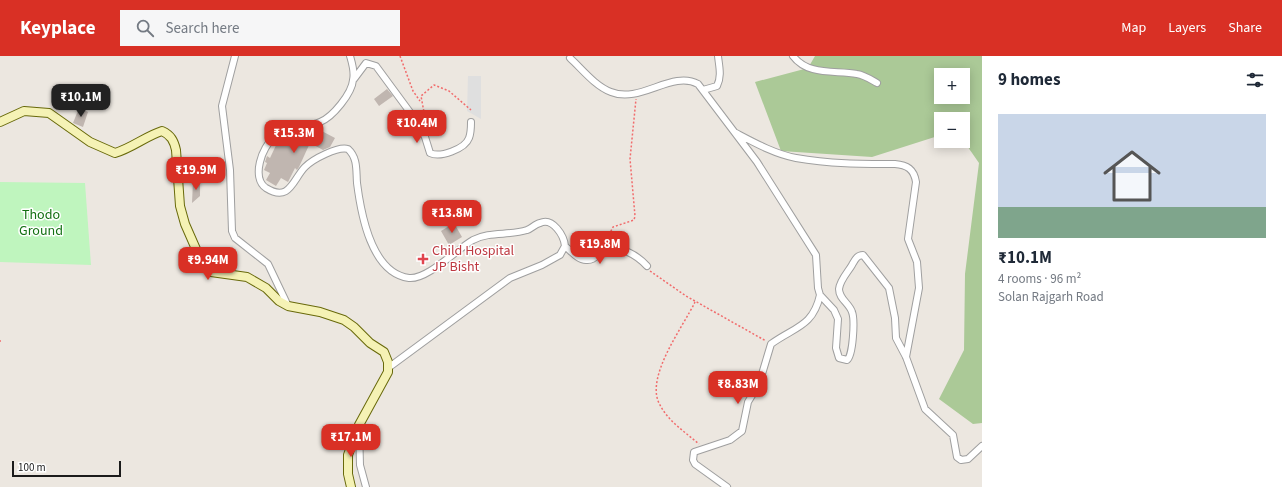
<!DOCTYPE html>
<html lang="en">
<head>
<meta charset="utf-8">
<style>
  :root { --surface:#fff; --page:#f6f6f7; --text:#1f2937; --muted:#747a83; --line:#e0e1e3; --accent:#d93025 }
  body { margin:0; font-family:"Source Sans 3",sans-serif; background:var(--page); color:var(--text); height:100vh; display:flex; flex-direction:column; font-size:15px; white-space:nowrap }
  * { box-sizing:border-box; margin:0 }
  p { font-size:13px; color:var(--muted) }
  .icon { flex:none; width:22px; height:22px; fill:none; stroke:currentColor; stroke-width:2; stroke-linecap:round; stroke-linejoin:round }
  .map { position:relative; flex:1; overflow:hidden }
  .side { display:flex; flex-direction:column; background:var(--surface); width:300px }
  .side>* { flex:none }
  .buttons { position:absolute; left:934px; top:12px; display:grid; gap:8px }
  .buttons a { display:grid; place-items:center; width:36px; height:36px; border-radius:0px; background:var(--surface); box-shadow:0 2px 10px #0003; font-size:20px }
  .scale { position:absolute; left:12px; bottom:10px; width:109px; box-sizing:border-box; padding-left:4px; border:2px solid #1b1b1b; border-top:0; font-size:11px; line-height:14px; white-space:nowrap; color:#1b1b1b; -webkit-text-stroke:3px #fff; paint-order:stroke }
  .price { position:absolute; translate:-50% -34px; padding:0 9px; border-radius:8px; background:var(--accent); color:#fff; font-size:13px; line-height:26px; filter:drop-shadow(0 1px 2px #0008) }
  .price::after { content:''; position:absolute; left:50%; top:24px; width:12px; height:9px; margin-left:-6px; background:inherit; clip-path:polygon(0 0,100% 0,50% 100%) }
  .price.on { background:#222; color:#fff }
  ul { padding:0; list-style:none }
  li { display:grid; align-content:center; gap:8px; height:212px; padding:0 16px }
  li+li { border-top:1px solid var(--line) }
  li span { display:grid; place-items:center; height:124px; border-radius:0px; color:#555 }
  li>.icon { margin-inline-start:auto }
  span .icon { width:72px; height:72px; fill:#fffc; stroke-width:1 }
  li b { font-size:17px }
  h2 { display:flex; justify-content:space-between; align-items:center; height:48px; padding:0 16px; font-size:17px }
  header { display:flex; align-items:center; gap:24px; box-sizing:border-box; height:56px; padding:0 20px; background:var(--accent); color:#fff }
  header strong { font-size:19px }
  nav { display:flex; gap:22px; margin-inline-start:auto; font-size:14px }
  .search { width:280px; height:36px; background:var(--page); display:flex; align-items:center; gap:10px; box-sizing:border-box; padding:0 14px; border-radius:0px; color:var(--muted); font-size:15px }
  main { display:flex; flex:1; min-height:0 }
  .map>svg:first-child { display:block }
  .forest { fill:#abc997; fill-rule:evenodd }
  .park { fill:#bff5be }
  .parking { fill:#dfdfdf }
  .building { fill:#c0b6b0 }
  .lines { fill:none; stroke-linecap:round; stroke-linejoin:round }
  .minor-casing { stroke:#9f9f9f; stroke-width:8 }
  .secondary-casing { stroke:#68690a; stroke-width:10 }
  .path { stroke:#f16c6c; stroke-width:1.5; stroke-dasharray:2 2; stroke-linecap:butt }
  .minor { stroke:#fff; stroke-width:6 }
  .secondary { stroke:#f5f2b5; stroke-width:8 }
  .health-dot { fill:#e0444e; stroke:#fff; stroke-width:1.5 }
  .labels { text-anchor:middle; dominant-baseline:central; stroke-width:3; stroke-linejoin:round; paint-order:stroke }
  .park-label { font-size:14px; fill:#127011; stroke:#fff }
  .health-label { font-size:14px; fill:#be3a42; stroke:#fff; text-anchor:start }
</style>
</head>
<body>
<header>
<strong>Keyplace</strong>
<div class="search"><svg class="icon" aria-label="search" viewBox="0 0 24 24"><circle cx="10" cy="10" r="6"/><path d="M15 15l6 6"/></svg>Search here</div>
<nav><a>Map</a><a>Layers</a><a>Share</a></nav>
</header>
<main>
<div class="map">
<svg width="982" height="431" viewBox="0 0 982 431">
  <rect width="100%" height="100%" fill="#ece7e0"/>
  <path class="forest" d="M815,0H982V367L973,368L939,343L964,294L965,218L979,107L963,84V63H941V79L872,101L781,95L755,26L808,12ZM941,19H963V41H941Z"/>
  <path class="park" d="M0,126L85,127L91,209L0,206Z"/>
  <path class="parking" d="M468,20H481V63L467,55Z"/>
  <path class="building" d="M387,33L393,40L379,50L374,43Z
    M79,52L88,56L83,71L73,67Z
    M316,72L335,82L330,91L323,94L310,87L299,111L297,114L295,112L288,126L281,122L276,130L266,124L270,117L264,114L267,107L265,106L267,100L270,102L278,85L281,83L293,89L299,77L308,74L313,77Z
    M193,125H200V140L192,147Z
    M454,167L462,181L449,189L441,175Z"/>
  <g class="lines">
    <defs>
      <path id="minor" d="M235,0L222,50L230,114L232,175L235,182L268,208L288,250
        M350,0C352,7 355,16 353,24C352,37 333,61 320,66C305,72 289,72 274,82C262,90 251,122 266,132C290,147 293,123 305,111C313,103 338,90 348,93C358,102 356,115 357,127C361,158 371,217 409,222C427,224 457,193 473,184C490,175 509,180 527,174C531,173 535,168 540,167C553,161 564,180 565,190L560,199L542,209L510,222L388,312
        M793,0C808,20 835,14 857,18C864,19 870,23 877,27
        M570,2C582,13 595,30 611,36C640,48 672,14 698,28L757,106L816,199L818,232L820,239L834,254L838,263L836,292L839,302L847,304C853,300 855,264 852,256C849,247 839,243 839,233C840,224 848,216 852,209C855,204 857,199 863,199L889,232L895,262L896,282L906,301L925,353L953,379L957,401L961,404L968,403L982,390
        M354,23L366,7L376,10L415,63L425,81L430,97C440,102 465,93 469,82C471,77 471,71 471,66
        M703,34L717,30C722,20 719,10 718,0
        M736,77C755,87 775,98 796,102C829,108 862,108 895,108C907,109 914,113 916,126L908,183L917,206L919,232L906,301
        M565,190C571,195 578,204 586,204C596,205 597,196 605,194C620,189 637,199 647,210
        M359,372L360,409L366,431
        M727,431L695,408L693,404L694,396L730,384L742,375L748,346L759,328L771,288C794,271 813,271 820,239"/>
      <path id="secondary" d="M0,66L24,55L49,57L90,86L115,97C132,92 146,80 162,75C171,79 174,85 176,94L180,150L185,168L203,209L211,216L247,221L266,232L279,245L288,250L320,256L344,264L354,271L370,287L384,296L388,306V316L359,369L348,399V418L351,431"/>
    </defs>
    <use href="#minor" class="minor-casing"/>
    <use href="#secondary" class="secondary-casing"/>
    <path class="path" d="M400,0L413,35L420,45
      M426,67L421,40L434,29L449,35L471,54
      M608,187L610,177L613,171L634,164L635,160L630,103L636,43
      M650,215L686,240L766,285
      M695,246C683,271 644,322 660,349C668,365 685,376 699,388
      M0,285H1"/>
    <use href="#minor" class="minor"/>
    <use href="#secondary" class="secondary"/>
  </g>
  <path class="health-dot" d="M421 197h4v4h4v4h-4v4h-4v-4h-4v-4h4z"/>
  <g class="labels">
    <g class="park-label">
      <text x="41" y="159">Thodo<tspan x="41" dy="16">Ground</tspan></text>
    </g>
    <g class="health-label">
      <text x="432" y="195">Child Hospital<tspan x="432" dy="16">JP Bisht</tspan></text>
    </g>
  </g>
</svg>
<div class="buttons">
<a>+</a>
<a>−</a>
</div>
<div class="scale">100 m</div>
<b class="price on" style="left:81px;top:62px">₹10.1M</b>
<b class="price" style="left:417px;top:88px">₹10.4M</b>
<b class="price" style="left:294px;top:98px">₹15.3M</b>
<b class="price" style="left:196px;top:135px">₹19.9M</b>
<b class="price" style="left:452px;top:178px">₹13.8M</b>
<b class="price" style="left:600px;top:209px">₹19.8M</b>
<b class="price" style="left:208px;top:225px">₹9.94M</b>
<b class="price" style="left:738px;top:349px">₹8.83M</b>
<b class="price" style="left:351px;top:402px">₹17.1M</b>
</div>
<section class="side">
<h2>9 homes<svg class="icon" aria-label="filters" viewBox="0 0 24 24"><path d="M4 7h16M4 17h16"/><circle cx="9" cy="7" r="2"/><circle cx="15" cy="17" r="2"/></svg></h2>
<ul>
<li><span style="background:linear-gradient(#c9d6e8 75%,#7fa58c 0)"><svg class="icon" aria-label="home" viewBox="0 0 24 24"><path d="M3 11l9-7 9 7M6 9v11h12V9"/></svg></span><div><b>₹10.1M</b><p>4 rooms · 96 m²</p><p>Solan Rajgarh Road</p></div></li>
</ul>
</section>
</main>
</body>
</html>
